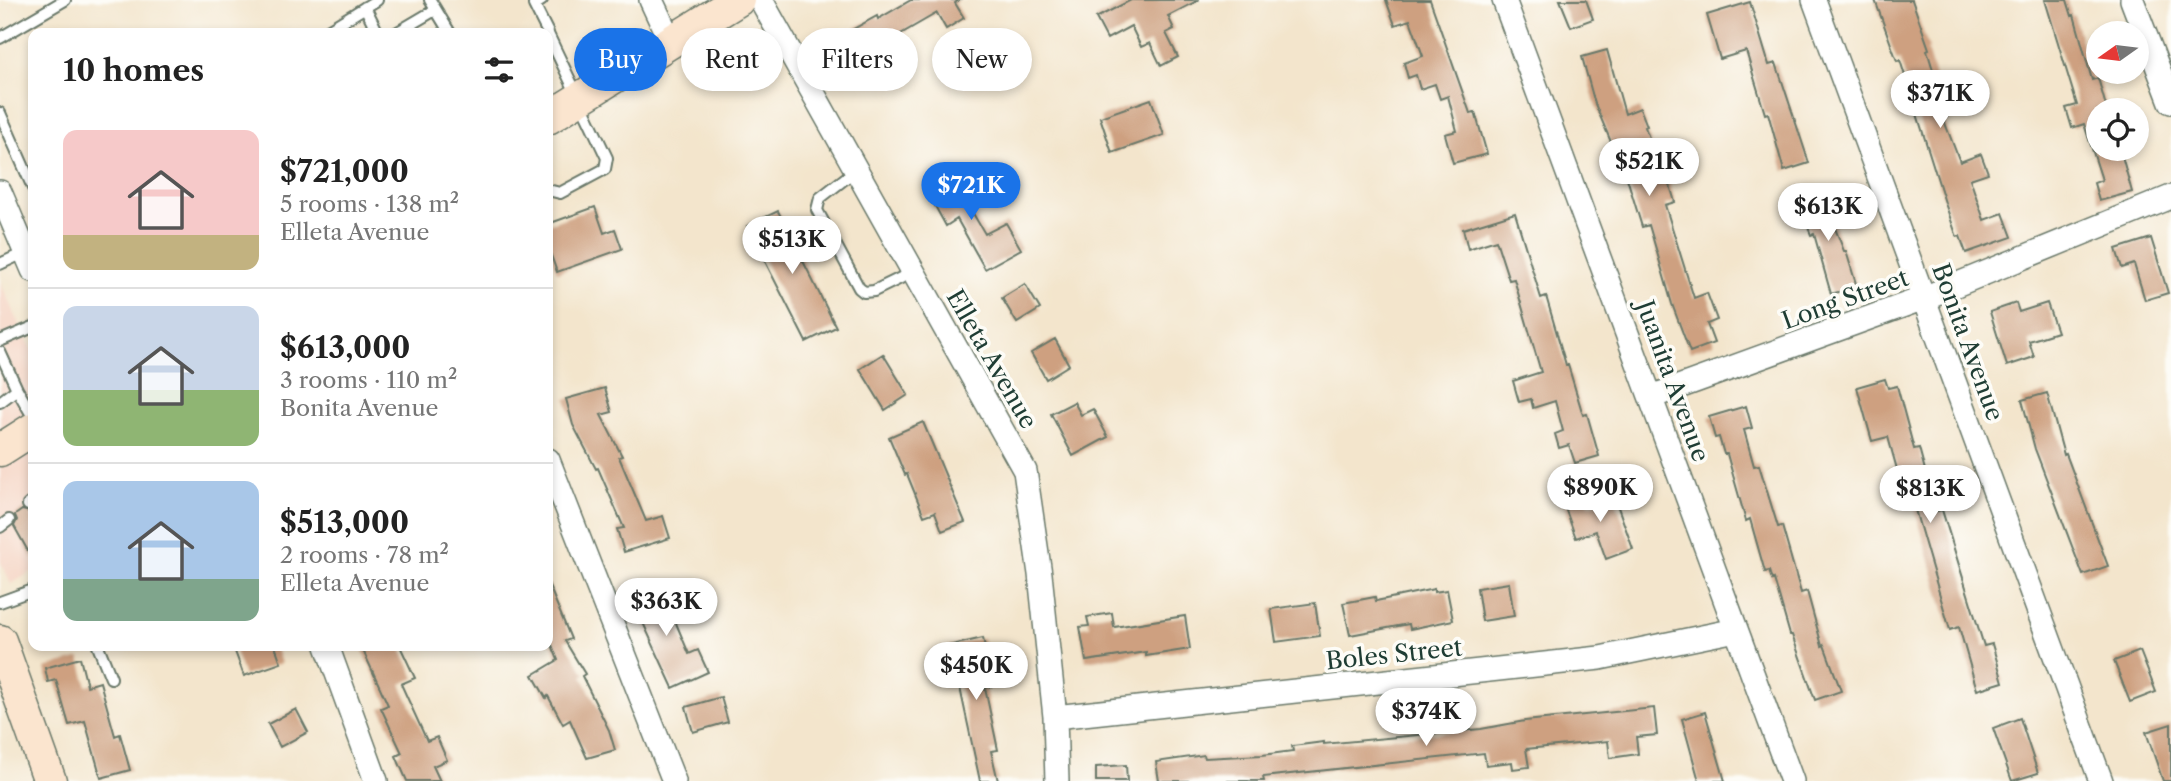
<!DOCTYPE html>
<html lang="en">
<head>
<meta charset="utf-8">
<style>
  :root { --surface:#fff; --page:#f6f6f6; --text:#222; --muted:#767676; --line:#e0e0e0; --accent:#1a73e8 }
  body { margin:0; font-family:"Libre Caslon Text",serif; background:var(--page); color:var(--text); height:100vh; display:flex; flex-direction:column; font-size:26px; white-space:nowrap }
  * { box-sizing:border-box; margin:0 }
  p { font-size:23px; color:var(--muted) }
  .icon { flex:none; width:38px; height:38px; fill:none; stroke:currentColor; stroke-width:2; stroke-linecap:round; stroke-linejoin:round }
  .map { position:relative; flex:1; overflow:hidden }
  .panel { position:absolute; left:28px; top:28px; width:525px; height:623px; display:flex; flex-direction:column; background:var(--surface); border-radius:14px; box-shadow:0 4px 10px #0003 }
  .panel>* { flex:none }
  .hud { position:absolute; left:574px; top:28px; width:665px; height:63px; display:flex; gap:14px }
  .needle { width:46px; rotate:256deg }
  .controls { position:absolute; left:2086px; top:21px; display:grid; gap:14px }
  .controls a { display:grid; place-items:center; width:63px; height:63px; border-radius:50%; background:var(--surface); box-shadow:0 4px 10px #0003; font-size:35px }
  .price { position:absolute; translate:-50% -60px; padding:0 16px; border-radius:24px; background:#fff; color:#222; font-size:23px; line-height:46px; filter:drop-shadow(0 2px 4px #0008) }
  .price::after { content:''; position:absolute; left:50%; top:42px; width:21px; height:16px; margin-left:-10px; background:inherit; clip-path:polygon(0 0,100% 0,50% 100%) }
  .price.active { background:var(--accent); color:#fff }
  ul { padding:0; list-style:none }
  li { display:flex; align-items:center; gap:21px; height:175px; padding:0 35px }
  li+li { border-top:2px solid var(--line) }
  li span { display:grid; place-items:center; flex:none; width:196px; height:140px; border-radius:14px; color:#555 }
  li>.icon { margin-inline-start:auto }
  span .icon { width:84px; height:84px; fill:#fffc; stroke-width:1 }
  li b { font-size:30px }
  h2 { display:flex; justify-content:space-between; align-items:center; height:84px; padding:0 35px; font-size:30px }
  .tag { padding:0 24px; border-radius:32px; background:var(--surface); box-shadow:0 4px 10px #0003; font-size:24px; line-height:63px }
  .tag.active { background:var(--accent); color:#fff }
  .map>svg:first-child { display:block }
  .built { fill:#f5d3c2 }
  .building { fill:#cea080 }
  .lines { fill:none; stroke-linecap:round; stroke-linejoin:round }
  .lane-casing { stroke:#697869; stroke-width:14 }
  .street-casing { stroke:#697869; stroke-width:26 }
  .secondary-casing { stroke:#697869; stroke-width:35 }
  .lane { stroke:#fff; stroke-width:10 }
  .street { stroke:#fff; stroke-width:23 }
  .secondary { stroke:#fbe5cf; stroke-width:32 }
  .labels { text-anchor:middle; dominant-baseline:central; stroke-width:7; stroke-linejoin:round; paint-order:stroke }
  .street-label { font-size:24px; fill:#1f3d34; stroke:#fdfcf7 }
</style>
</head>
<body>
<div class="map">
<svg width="2171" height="781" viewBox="0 0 2171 781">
  <rect width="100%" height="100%" fill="#fdfcf7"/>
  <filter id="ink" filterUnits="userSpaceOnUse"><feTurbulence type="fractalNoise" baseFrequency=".0143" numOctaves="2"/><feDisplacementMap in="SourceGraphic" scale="14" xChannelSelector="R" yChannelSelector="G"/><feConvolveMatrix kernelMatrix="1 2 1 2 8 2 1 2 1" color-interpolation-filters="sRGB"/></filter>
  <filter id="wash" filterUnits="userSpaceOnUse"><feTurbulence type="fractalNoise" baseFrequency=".00686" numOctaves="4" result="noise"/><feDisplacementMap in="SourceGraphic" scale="28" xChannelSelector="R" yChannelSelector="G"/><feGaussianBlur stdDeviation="1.57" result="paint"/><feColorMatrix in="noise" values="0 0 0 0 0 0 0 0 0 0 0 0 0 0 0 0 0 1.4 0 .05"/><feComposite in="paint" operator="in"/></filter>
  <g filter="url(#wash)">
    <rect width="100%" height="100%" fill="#f3e5cc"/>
    <path class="built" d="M0,282L33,353V571L11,584L0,561Z"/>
    <g id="blocks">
      <path class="building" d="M911,0H959L955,3L964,18L946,29L937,13L845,66L832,41L877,16L878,19Z
        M1131,0H1199L1168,16L1174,29L1166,33L1178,57L1161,66L1150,43L1141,47L1131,26L1107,39L1096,18Z
        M1386,0H1430L1470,113L1475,112L1487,154L1453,163L1445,134L1457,131L1448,96L1440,99L1435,84L1420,89L1416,75L1408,78L1404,63L1423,56L1410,20L1395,25Z
        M1560,0H1586L1593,19L1571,27Z
        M1875,0H1912L1929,49L1927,50L1947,117L1943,118L1960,162L1981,154L1988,173L1970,179L1984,220L2003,213L2012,237L1966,253L1960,236L1957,237L1946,206L1900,60L1897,61Z
        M2045,0H2067L2072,16L2074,15L2092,80L2098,78L2107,110H2098V149H2120L2132,192L2099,201L2094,183L2102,180L2084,124L2072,128L2066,108L2077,105Z
        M1750,2L1769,65L1776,63L1809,163L1784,171L1768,113L1765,114L1746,51L1720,59L1707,15Z
        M1607,50L1625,114L1640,108L1647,126L1645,127L1651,143L1641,146L1652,173L1665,169L1675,202L1665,205L1694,298L1707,293L1717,320L1707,324L1714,343L1690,352L1672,304L1649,225L1642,227L1623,165L1621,166L1595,104L1582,57Z
        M1151,99L1164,135L1112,153L1100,117Z
        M947,169L985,234L1006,223L1021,249L985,269L957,219L946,226L935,206L939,204L926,181Z
        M1820,190L1844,251H1846L1857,287L1831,294L1814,234L1811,235L1797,198Z
        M595,207L604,233L615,229L622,249L557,272L548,247V224Z
        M778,211L836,327L806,342L747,226Z
        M1515,213L1541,298L1546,296L1566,365H1568L1583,415L1587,414L1599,456L1575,463L1569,445L1559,448L1555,434L1563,431L1555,401L1533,408L1531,399L1519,402L1513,381L1541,372L1514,279L1509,280L1496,240L1468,249L1463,229Z
        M2151,238L2168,293L2145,300L2134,264L2122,268L2116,249Z
        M1025,284L1040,309L1017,323L1002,298Z
        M2016,303L2019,312L2047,303L2057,332L2029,341L2034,357L2007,366L1990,312Z
        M1055,339L1069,365L1046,379L1031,353Z
        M883,354L908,395L885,410L860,369Z
        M1885,379L1888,388L1897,386L1914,449L1919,448L1936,511L1942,510L1984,646L1992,644L2003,682L1977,690L1959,627L1950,630L1911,496L1905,498L1888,437L1872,441L1857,387Z
        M605,388L612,412L601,415L622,456L619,457L646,521L663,516L670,538L624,552L617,529L624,528L598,468L596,469L573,425L566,399Z
        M2047,393L2064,455L2066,454L2108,566L2083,575L2035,449L2022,400Z
        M1074,402L1081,415L1093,409L1108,437L1073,456L1051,414Z
        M1746,406L1752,428L1744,430L1754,466L1759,465L1778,527L1782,526L1801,593L1807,591L1822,646L1824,645L1841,691L1815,700L1792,635H1790L1774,579L1772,580L1769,571L1765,572L1750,519L1746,521L1727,454H1724L1719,437L1715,438L1709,417Z
        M923,422L965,522L942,531L935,512L924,516L907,474L905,475L889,437Z
        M1614,496L1633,549L1606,559L1596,531L1576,538L1564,505L1586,497L1589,505Z
        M22,510L30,512L33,518V560L14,526L17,520L15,515Z
        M548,583L571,639L565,641L585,674L582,676L609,730L615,750L587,758L570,720L563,724L548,696L546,698L533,675L558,660L548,635Z
        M651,583L661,621L673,616L689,654L698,650L708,672L673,688L640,616L634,617L626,590Z
        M1509,583L1514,616L1482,621L1477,588Z
        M1434,589V592L1447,590L1453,620L1410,629L1409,624L1350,635L1343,603L1375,597L1376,601Z
        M1315,603L1320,636L1276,642L1271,609Z
        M1112,613L1114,627L1185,616L1190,649L1146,656V652L1086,661L1080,627L1089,626L1087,617Z
        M983,638L993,686L985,688L998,750L991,751L998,781H980L959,683L956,684L948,646Z
        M233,646H275L281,663L244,676Z
        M361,646H400L415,678L401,684L427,741L437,737L447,760L433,766L440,781H407L396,756L402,753L381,708L388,705Z
        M2140,651L2156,692L2130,702L2114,661Z
        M80,658L87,686L100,682L115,736L120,734L130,770L101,778L85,721L69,725L56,680L48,682L45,668Z
        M721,697L728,722L693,732L686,707Z
        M1654,708L1657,735L1636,737L1638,754L1610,758L1608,741L1526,749L1529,767L1513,769L1512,762L1486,765L1484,753L1263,777L1264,781H1159L1156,762L1204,755L1205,758L1262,755L1293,751L1292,746L1324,742V744L1481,729L1525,721Z
        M296,709L308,732L280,747L268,724Z
        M1705,712L1725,781H1699L1682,719Z
        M2020,718L2038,773L2012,781L1993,728Z
        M2171,724V781H2163L2146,732Z
        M1126,765L1127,781H1096V767Z"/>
    </g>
  </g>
  <g filter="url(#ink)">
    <use href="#blocks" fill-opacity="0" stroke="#697869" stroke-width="2"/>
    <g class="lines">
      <defs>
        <path id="lane" d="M430,0L450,33
          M542,0L534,5L548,33
          M365,7L378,33
          M323,33L377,0
          M396,33L435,10
          M548,34L607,158L605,169L560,193L548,190
          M0,38L65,0
          M0,113L33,188
          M856,170L820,198L817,210L859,288L864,292L874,291L913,272
          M0,264L26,252
          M0,341L33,327
          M0,352L17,389L0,402
          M17,389L33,417
          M28,505L33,501
          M0,527L9,520
          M0,602L33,590
          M98,646L111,678"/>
        <path id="street" d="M651,0L671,43
          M761,0L1025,471L1040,574L1055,717L1057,781
          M1504,0L1792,781
          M1814,0L2101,781
          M2132,0L2171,102
          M0,192L33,270
          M1651,397L1924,298L2171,197
          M548,460L674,781
          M327,646L376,781
          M1055,717L1600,658L1736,630"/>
        <path id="secondary" d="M548,118L738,0
          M0,450L33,429
          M0,641L50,781"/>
      </defs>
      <use href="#lane" class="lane-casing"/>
      <use href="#street" class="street-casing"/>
      <use href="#secondary" class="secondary-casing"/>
      <use href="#lane" class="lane"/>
      <use href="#street" class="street"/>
      <use href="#secondary" class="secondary"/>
    </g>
  </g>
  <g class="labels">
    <g class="street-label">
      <text transform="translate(1845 299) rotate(-20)">Long Street</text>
      <text transform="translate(1968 342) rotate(70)">Bonita Avenue</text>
      <text transform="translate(992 359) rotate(60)">Elleta Avenue</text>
      <text transform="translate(1673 381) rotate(70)">Juanita Avenue</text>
      <text transform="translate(1394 654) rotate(-6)">Boles Street</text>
    </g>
  </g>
</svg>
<div class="controls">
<a><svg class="needle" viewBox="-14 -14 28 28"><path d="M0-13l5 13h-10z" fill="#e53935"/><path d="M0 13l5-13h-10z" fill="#767676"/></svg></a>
<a><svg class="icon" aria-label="locate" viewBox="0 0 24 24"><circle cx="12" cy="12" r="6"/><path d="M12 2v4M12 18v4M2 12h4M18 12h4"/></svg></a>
</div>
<b class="price" style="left:1940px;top:130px">$371K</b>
<b class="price" style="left:1649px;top:198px">$521K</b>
<b class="price active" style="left:971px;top:222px">$721K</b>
<b class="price" style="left:1828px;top:243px">$613K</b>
<b class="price" style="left:792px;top:276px">$513K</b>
<b class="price" style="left:1600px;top:524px">$890K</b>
<b class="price" style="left:1930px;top:525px">$813K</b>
<b class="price" style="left:666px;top:638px">$363K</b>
<b class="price" style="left:976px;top:702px">$450K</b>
<b class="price" style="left:1426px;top:748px">$374K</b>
<div class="hud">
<a class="tag active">Buy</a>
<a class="tag">Rent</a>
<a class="tag">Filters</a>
<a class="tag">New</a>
</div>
<section class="panel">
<h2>10 homes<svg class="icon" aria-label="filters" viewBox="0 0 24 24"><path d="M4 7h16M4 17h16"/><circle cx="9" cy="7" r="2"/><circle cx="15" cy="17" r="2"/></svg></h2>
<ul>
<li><span style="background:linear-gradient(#f6c9c9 75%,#c2b280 0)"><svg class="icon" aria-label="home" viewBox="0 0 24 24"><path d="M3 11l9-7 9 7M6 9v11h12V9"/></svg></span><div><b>$721,000</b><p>5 rooms · 138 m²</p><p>Elleta Avenue</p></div></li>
<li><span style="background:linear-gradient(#c9d6e8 60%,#8fb573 0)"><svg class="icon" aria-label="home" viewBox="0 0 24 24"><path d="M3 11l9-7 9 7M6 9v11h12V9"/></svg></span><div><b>$613,000</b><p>3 rooms · 110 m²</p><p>Bonita Avenue</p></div></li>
<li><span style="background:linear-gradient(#a9c7e8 70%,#7fa58c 0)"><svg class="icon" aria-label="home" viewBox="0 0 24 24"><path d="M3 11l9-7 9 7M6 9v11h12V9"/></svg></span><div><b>$513,000</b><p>2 rooms · 78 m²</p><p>Elleta Avenue</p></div></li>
</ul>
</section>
</div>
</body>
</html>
